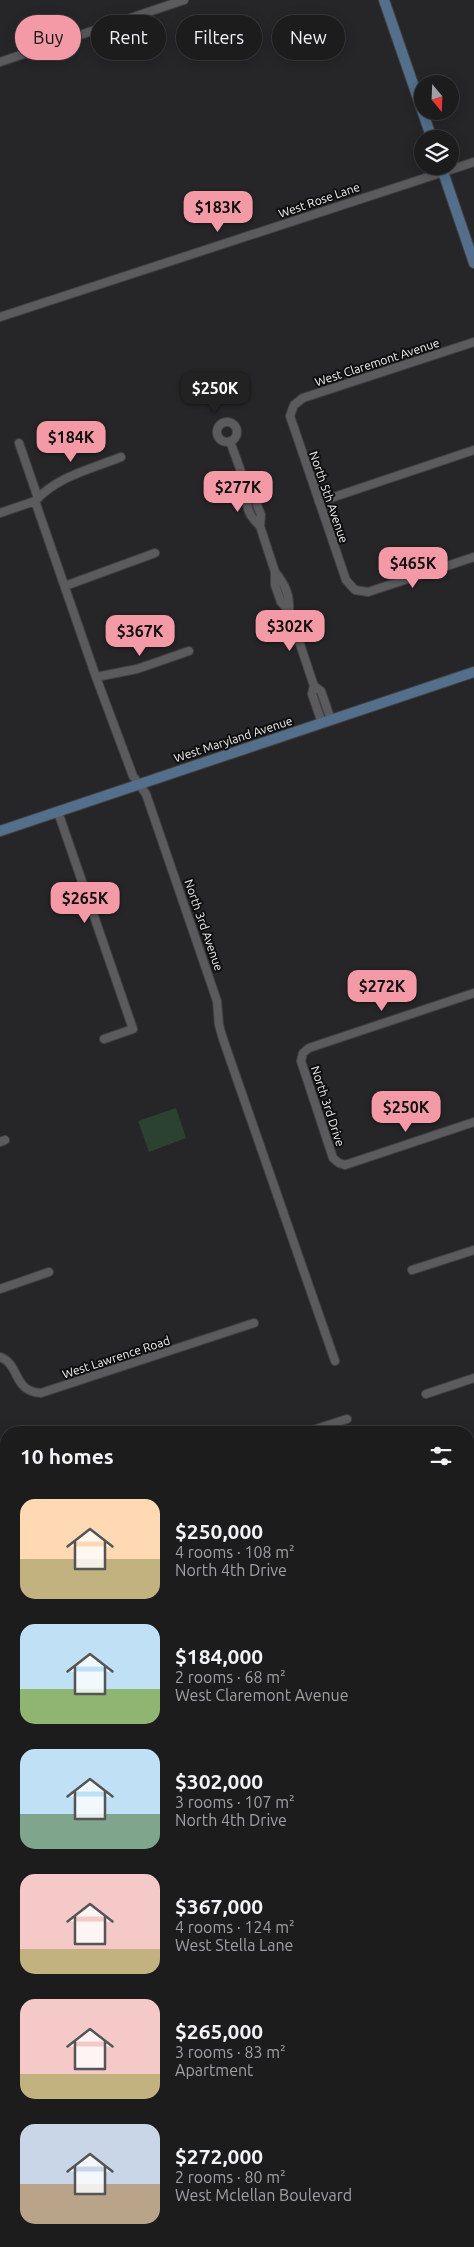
<!DOCTYPE html>
<html lang="en">
<head>
<meta charset="utf-8">
<style>
  :root { --surface:#1c1c1d; --page:#29292a; --text:#f1f3f6; --muted:#a0a1a4; --line:#3a3a3b; --accent:#f49aa6 }
  body { margin:0; font-family:Ubuntu,sans-serif; background:var(--page); color:var(--text); height:100vh; display:flex; flex-direction:column; font-size:19px; white-space:nowrap }
  * { box-sizing:border-box; margin:0 }
  p { font-size:16px; color:var(--muted) }
  .icon { flex:none; width:28px; height:28px; fill:none; stroke:currentColor; stroke-width:2; stroke-linecap:round; stroke-linejoin:round }
  .map { position:relative; flex:1; overflow:hidden }
  .panel { position:absolute; left:0px; top:1426px; width:475px; height:821px; display:flex; flex-direction:column; background:var(--surface); border-radius:20px 20px 0 0; box-shadow:0 2px 12px #0003,0 0 0 1px var(--line) }
  .panel>* { flex:none }
  .top-card { position:absolute; left:15px; top:15px; width:445px; height:45px; display:flex; gap:10px }
  .needle { width:32px; rotate:161deg }
  .buttons { position:absolute; left:414px; top:75px; display:grid; gap:10px }
  .buttons a { display:grid; place-items:center; width:45px; height:45px; border-radius:50%; background:var(--surface); box-shadow:0 2px 12px #0003,0 0 0 1px var(--line); font-size:25px }
  .price { position:absolute; translate:-50% -42px; padding:0 11px; border-radius:10px; background:var(--accent); color:#111; font-size:16px; line-height:32px; filter:drop-shadow(0 1px 2px #0008) }
  .price::after { content:''; position:absolute; left:50%; top:30px; width:15px; height:11px; margin-left:-8px; background:inherit; clip-path:polygon(0 0,100% 0,50% 100%) }
  .price.active { background:#222; color:#fff }
  ul { padding:0; list-style:none }
  li { display:flex; align-items:center; gap:15px; height:125px; padding:0 20px }
  li span { display:grid; place-items:center; flex:none; width:140px; height:100px; border-radius:15px; color:#555 }
  li>.icon { margin-inline-start:auto }
  span .icon { width:60px; height:60px; fill:#fffc; stroke-width:1 }
  li b { font-size:21px }
  h2 { display:flex; justify-content:space-between; align-items:center; height:60px; padding:0 20px; font-size:21px }
  .pill { padding:0 18px; border-radius:22px; background:var(--surface); box-shadow:0 2px 12px #0003,0 0 0 1px var(--line); font-size:18px; line-height:45px }
  .pill.active { background:var(--accent); color:#111 }
  .map>svg:first-child { display:block }
  .garden { fill:#2b4230 }
  .lines { fill:none; stroke-linecap:round; stroke-linejoin:round }
  .street-casing { stroke:#414042; stroke-width:10 }
  .secondary-casing { stroke:#414042; stroke-width:12 }
  .street { stroke:#5b5a5d; stroke-width:8 }
  .secondary { stroke:#536f8b; stroke-width:10 }
  .labels { text-anchor:middle; dominant-baseline:central; stroke-width:4; stroke-linejoin:round; paint-order:stroke }
  .street-label { font-size:12px; fill:#f1f1f2; stroke:#0e0e0f }
</style>
</head>
<body>
<div class="map">
<svg width="474" height="2247" viewBox="0 0 474 2247">
  <rect width="100%" height="100%" fill="#262527"/>
  <path class="garden" d="M176,1108L186,1138L149,1152L138,1121Z"/>
  <g class="lines">
    <defs>
      <path id="street" d="M0,62L184,0
        M0,317L474,162
        M474,342L303,398L294,405L290,416L346,580L355,590L368,592L474,557
        M217 432a10 10 0 1 1 20 0a10 10 0 1 1-20 0Z
        M230,441C235,456 242,471 245,487C249,505 243,510 260,526
        M19,443L38,498
        M246,488L254,497L261,515L260,526L275,572V585L281,602L289,611L314,686L312,694L322,723
        M35,501L96,677L133,776L146,794L217,1001L219,1025L223,1039L335,1361
        M35,501C58,476 91,469 121,457
        M319,502L474,450
        M0,513L35,501
        M275,572C285,584 290,595 289,611
        M65,586L155,553
        M96,677L137,669L189,651
        M314,686L321,691L331,720
        M58,812L133,1029L104,1039
        M474,993L309,1048L303,1053L301,1061L333,1158L339,1163L345,1165L474,1122
        M0,1142L5,1140
        M412,1270L474,1250
        M0,1289L49,1272
        M0,1357C21,1365 12,1391 41,1393L254,1323
        M426,1394L474,1378
        M307,1432L347,1419
        M0,1481L6,1479
        M469,1500L474,1499
        M0,1637L6,1635
        M0,2075L6,2073
        M469,2175L474,2173
        M85,2247L103,2241
        M257,2247L273,2241"/>
      <path id="secondary" d="M384,0L432,139
        M441,166L474,263
        M0,831L474,672
        M469,1712L474,1710
        M0,1873L6,1871
        M469,1907L474,1922
        M0,1915L6,1932
        M116,2241L118,2247"/>
    </defs>
    <use href="#street" class="street-casing"/>
    <use href="#secondary" class="secondary-casing"/>
    <use href="#street" class="street"/>
    <use href="#secondary" class="secondary"/>
  </g>
  <g class="labels">
    <g class="street-label">
      <text transform="translate(319 200) rotate(-19)">West Rose Lane</text>
      <text transform="translate(377 362) rotate(-18)">West Claremont Avenue</text>
      <text transform="translate(329 497) rotate(71)">North 5th Avenue</text>
      <text transform="translate(233 739) rotate(-18)">West Maryland Avenue</text>
      <text transform="translate(204 925) rotate(71)">North 3rd Avenue</text>
      <text transform="translate(328 1106) rotate(72)">North 3rd Drive</text>
      <text transform="translate(116 1357) rotate(-18)">West Lawrence Road</text>
    </g>
  </g>
</svg>
<div class="buttons">
<a><svg class="needle" viewBox="-14 -14 28 28"><path d="M0-13l5 13h-10z" fill="#e53935"/><path d="M0 13l5-13h-10z" fill="#a0a1a4"/></svg></a>
<a><svg class="icon" aria-label="layers" viewBox="0 0 24 24"><path d="M12 4l9 5-9 5-9-5zM3 14l9 5 9-5"/></svg></a>
</div>
<b class="price" style="left:218px;top:233px">$183K</b>
<b class="price active" style="left:215px;top:414px">$250K</b>
<b class="price" style="left:71px;top:463px">$184K</b>
<b class="price" style="left:238px;top:513px">$277K</b>
<b class="price" style="left:413px;top:589px">$465K</b>
<b class="price" style="left:290px;top:652px">$302K</b>
<b class="price" style="left:140px;top:657px">$367K</b>
<b class="price" style="left:85px;top:924px">$265K</b>
<b class="price" style="left:382px;top:1012px">$272K</b>
<b class="price" style="left:406px;top:1133px">$250K</b>
<div class="top-card">
<a class="pill active">Buy</a>
<a class="pill">Rent</a>
<a class="pill">Filters</a>
<a class="pill">New</a>
</div>
<section class="panel">
<h2>10 homes<svg class="icon" aria-label="filters" viewBox="0 0 24 24"><path d="M4 7h16M4 17h16"/><circle cx="9" cy="7" r="2"/><circle cx="15" cy="17" r="2"/></svg></h2>
<ul>
<li><span style="background:linear-gradient(#ffd9b3 60%,#c2b280 0)"><svg class="icon" aria-label="home" viewBox="0 0 24 24"><path d="M3 11l9-7 9 7M6 9v11h12V9"/></svg></span><div><b>$250,000</b><p>4 rooms · 108 m²</p><p>North 4th Drive</p></div></li>
<li><span style="background:linear-gradient(#bfe0f5 65%,#8fb573 0)"><svg class="icon" aria-label="home" viewBox="0 0 24 24"><path d="M3 11l9-7 9 7M6 9v11h12V9"/></svg></span><div><b>$184,000</b><p>2 rooms · 68 m²</p><p>West Claremont Avenue</p></div></li>
<li><span style="background:linear-gradient(#bfe0f5 65%,#7fa58c 0)"><svg class="icon" aria-label="home" viewBox="0 0 24 24"><path d="M3 11l9-7 9 7M6 9v11h12V9"/></svg></span><div><b>$302,000</b><p>3 rooms · 107 m²</p><p>North 4th Drive</p></div></li>
<li><span style="background:linear-gradient(#f6c9c9 75%,#c2b280 0)"><svg class="icon" aria-label="home" viewBox="0 0 24 24"><path d="M3 11l9-7 9 7M6 9v11h12V9"/></svg></span><div><b>$367,000</b><p>4 rooms · 124 m²</p><p>West Stella Lane</p></div></li>
<li><span style="background:linear-gradient(#f6c9c9 75%,#c2b280 0)"><svg class="icon" aria-label="home" viewBox="0 0 24 24"><path d="M3 11l9-7 9 7M6 9v11h12V9"/></svg></span><div><b>$265,000</b><p>3 rooms · 83 m²</p><p>Apartment</p></div></li>
<li><span style="background:linear-gradient(#c9d6e8 60%,#b9a48a 0)"><svg class="icon" aria-label="home" viewBox="0 0 24 24"><path d="M3 11l9-7 9 7M6 9v11h12V9"/></svg></span><div><b>$272,000</b><p>2 rooms · 80 m²</p><p>West Mclellan Boulevard</p></div></li>
</ul>
</section>
</div>
</body>
</html>
